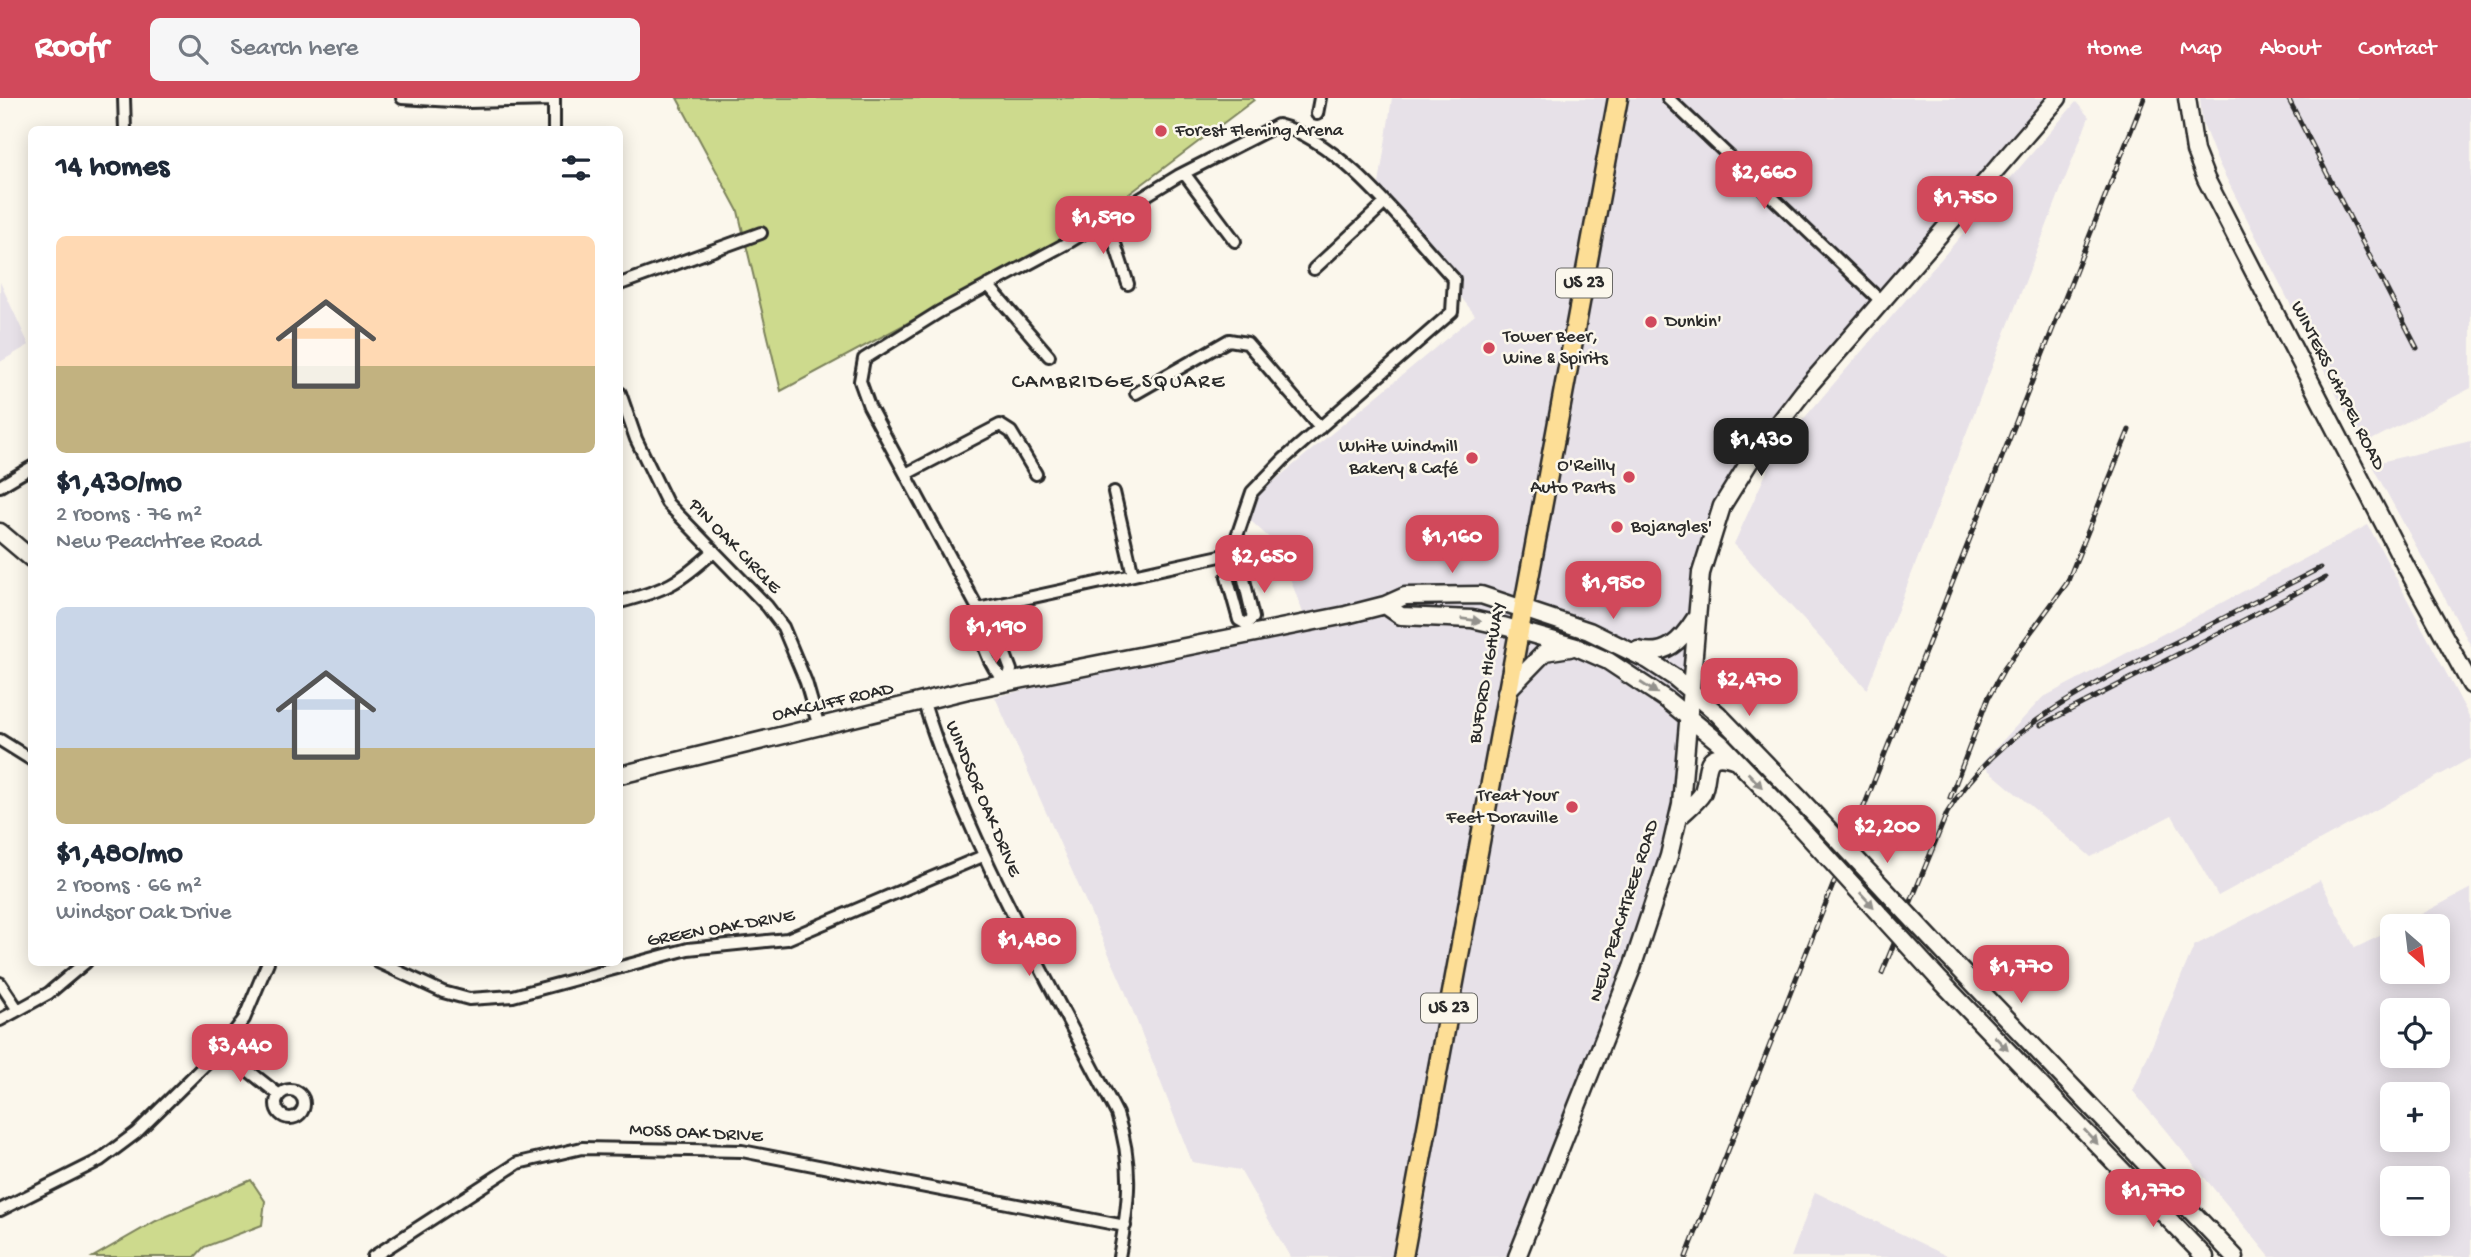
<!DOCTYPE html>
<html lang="en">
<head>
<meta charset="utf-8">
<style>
  :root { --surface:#fff; --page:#f6f6f7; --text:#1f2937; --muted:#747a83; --accent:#d1495b }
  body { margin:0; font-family:"Gochi Hand",sans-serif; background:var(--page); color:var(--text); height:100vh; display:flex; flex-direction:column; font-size:26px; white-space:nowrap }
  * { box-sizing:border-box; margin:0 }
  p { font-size:23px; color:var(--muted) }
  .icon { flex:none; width:38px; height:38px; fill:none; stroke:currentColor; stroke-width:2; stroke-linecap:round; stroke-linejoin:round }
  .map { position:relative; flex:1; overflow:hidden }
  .panel { position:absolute; left:28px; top:28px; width:595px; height:840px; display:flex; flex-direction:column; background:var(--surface); border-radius:10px; box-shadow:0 4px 18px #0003 }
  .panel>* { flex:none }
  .needle { width:46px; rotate:152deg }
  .fabs { position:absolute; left:2380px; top:816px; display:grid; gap:14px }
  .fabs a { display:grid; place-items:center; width:70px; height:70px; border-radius:10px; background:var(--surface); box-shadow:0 4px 18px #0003; font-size:35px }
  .price { position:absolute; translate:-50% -60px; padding:0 16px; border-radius:14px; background:var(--accent); color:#fff; font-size:23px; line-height:46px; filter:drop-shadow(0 2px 4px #0008) }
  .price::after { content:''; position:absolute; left:50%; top:42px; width:21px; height:16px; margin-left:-10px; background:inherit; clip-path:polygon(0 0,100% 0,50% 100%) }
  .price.current { background:#222; color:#fff }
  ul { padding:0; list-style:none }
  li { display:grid; align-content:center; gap:14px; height:371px; padding:0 28px }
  li span { display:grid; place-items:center; height:217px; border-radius:10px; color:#555 }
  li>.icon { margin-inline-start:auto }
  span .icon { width:126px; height:126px; fill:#fffc; stroke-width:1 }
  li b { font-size:30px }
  h2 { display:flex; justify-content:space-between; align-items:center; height:84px; padding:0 28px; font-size:30px }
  header { display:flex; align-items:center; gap:42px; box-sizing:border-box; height:98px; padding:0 35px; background:var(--accent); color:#fff }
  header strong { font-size:33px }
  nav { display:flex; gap:38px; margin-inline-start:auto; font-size:24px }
  .search { width:490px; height:63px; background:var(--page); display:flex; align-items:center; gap:18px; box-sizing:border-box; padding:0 24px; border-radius:10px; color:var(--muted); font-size:26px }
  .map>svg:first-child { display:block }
  .built { fill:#e7e1e8; fill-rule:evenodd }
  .green { fill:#cdda8d; stroke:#7c825c; stroke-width:2 }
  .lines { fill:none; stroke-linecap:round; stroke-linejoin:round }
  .street-casing { stroke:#2b2b2b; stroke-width:16 }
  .secondary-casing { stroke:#2b2b2b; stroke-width:21 }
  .primary-casing { stroke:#2b2b2b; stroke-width:23 }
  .street { stroke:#fbf7ec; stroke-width:10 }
  .secondary { stroke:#fbf7ec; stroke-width:16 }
  .primary { stroke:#fdde96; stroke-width:18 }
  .rail-casing { stroke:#2b2b2b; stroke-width:5 }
  .rail { stroke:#fbf7ec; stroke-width:2.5; stroke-dasharray:8; stroke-linecap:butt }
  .secondary-bridge-casing { stroke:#2b2b2b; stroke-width:21; stroke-linecap:butt }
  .secondary-bridge { stroke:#fbf7ec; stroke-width:16 }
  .oneway { fill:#93918c }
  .poi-dot { fill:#d1495b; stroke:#fbf7ec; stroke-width:2.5 }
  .labels { text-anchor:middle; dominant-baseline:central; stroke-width:5; stroke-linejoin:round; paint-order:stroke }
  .shield { fill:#fbf7ec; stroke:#696865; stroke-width:2 }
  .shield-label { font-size:18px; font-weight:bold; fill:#2b2b2b }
  .poi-label { font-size:19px; fill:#2b2b2b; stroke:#fbf7ec; text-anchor:start }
  .street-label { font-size:19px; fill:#2b2b2b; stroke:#fbf7ec }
  .neighbourhood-label { font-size:21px; letter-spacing:2px; fill:#2b2b2b; stroke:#fbf7ec }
</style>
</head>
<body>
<header>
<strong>Roofr</strong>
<div class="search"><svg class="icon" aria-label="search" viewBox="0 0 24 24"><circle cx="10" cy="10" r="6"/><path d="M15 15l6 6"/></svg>Search here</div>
<nav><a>Home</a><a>Map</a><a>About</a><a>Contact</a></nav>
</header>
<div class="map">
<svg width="2471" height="1159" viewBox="0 0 2471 1159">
  <rect width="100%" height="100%" fill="#fbf7ec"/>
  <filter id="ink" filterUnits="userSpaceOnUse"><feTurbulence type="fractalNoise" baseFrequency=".0143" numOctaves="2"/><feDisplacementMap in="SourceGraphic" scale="14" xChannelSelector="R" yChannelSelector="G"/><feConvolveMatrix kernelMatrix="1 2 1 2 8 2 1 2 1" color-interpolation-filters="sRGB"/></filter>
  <g filter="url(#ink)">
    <path class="built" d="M1392,0H2044L1997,65L1728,396L1695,489L1688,662L1656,792L1518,1159H1290L1240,1072L1192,1064L1123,888L995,599L1306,523L1278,448L1239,412L1475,217L1378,93Z
      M2200,0H2471V290L2362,347L2217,62L2202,24Z
      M2076,4L2089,19L1867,591L1734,446L1776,353Z
      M0,184L29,247L0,264Z
      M2471,343V548L2371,366Z
      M2368,427L2471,622V660L2218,798L2172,717L2091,759L1981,666L2042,600Z
      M2320,782L2355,850L2392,832V873H2438V828H2399L2471,790V1159H2270L2133,993L2194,848ZM2392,912H2438V957H2392ZM2392,996H2438V1041H2392ZM2392,1080H2438V1125H2392Z
      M1815,1094L1949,1159H1791Z"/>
    <path class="green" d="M677,0H1252L1254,2L1084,130L781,293L738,113Z
      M251,1082L265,1103L262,1127L204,1149L195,1159H93L156,1123Z"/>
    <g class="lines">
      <defs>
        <path id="street" d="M124,0L125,32
          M402,0L469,4L554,2
          M554,0V32
          M1668,0L1882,204
          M1317,16L1320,0
          M1184,75L1235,143
          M1107,121L1128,186
          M1314,171L1384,106
          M620,186L761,135
          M988,187L1049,258
          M620,295L636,341L667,405L767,508L783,529L806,584L819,629
          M1136,295L1229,242L1247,245L1320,330
          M906,376L1000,327L1011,334L1036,376
          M0,388L32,369
          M1114,394L1133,477
          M1234,469L1243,477L1253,520L1246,526
          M620,504C666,492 679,485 714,453
          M978,511L991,519L1011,572L1006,584C987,568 978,535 978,511L869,308L860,283L864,261L939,214L1071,143L1178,78L1278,27C1343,43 1408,132 1454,181L1452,214L1284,361L1252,394L1235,444L1234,469L1227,479L1239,522L1246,526L1249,535
          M978,511L1234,455
          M924,605C969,749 1048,881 1117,1016C1134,1068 1129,1106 1119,1159
          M0,642L32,662
          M378,864L443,894L469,901L513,898L688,851L787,841L983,758
          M0,885L18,912
          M0,922L49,895L86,864
          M221,951L278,996
          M276 1006a14 14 0 1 1 28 0a14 14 0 1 1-28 0Z
          M0,1112L100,1062L136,1035L221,951L244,921L268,864
          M373,1159L518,1065L582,1050L742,1053L1125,1128"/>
        <path id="secondary" d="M2187,0L2195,53L2206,81L2404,465L2471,587
          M0,434L32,461
          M1385,507L1401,518L1472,521L1503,528L1576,549L1608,563L1667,602L1721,646L1788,716
          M1638,552C1666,559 1681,543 1695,521
          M1506,594L1545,554L1570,550
          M620,677L968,592L1346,517L1385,507L1405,498L1481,497L1589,533L1648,562L1674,579L1718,616L1799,700
          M1678,720C1685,713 1697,704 1702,696C1711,678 1699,648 1736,662
          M1948,859L2235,1159
          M1936,878L2205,1159
          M1517,1159L1632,870L1669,758L1681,706L1701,475L1722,408L1750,363L1804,293L2058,0"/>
        <path id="primary" d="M1403,1159L1618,0"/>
      </defs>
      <use href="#street" class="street-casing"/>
      <use href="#secondary" class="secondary-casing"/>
      <use href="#primary" class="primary-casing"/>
      <use href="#street" class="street"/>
      <use href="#secondary" class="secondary"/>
      <use href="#primary" class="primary"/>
      <defs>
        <path id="rail" d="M2288,0L2417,250
          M2041,627L2325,480
          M1950,700L1988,600L2004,571L2067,485L2129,332
          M1882,875L1947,715C1996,634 2083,592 2164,550C2216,524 2268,497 2320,470
          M1686,1159L2144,0"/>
      </defs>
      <use href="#rail" class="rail-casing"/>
      <use href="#rail" class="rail"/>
      <defs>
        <path id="secondary-bridge" d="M1799,700L1948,859
          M1788,716L1936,878"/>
      </defs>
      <use href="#secondary-bridge" class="secondary-bridge-casing"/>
      <use href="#secondary-bridge" class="secondary-bridge"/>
    </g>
    <defs><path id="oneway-solid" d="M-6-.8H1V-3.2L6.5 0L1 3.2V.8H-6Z" transform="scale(1.75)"/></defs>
    <g class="oneway">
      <use href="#oneway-solid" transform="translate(1471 522) rotate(7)"/>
      <use href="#oneway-solid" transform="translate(1649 590) rotate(33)"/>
      <use href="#oneway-solid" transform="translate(1755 682) rotate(46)"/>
      <use href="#oneway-solid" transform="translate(1867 802) rotate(47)"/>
      <use href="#oneway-solid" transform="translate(2001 945) rotate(46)"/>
      <use href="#oneway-solid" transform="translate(2091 1039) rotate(47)"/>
    </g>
  </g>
  <g class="poi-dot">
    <circle cx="1161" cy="33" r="7"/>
    <circle cx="1651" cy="224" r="7"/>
    <circle cx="1489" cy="250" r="7"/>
    <circle cx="1472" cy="360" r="7"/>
    <circle cx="1629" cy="379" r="7"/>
    <circle cx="1617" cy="429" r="7"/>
    <circle cx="1572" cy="709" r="7"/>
  </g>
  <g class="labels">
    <g class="shield">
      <rect x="1556" y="170.5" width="56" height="29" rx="5"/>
      <rect x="1421" y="895.5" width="56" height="29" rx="5"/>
    </g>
    <g class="shield-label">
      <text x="1584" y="185">US 23</text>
      <text x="1449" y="910">US 23</text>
    </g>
    <g class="poi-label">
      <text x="1175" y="33">Forest Fleming Arena</text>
      <text x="1665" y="224">Dunkin'</text>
      <text x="1503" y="239">Tower Beer,<tspan x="1503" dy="22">Wine &amp; Spirits</tspan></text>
      <text x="1458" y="349" text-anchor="end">White Windmill<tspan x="1458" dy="22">Bakery &amp; Café</tspan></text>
      <text x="1615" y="368" text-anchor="end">O'Reilly<tspan x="1615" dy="22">Auto Parts</tspan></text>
      <text x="1631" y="429">Bojangles'</text>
      <text x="1558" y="698" text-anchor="end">Treat Your<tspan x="1558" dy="22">Feet Doraville</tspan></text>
    </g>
    <g class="street-label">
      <text transform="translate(2337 288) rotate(63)">WINTERS CHAPEL ROAD</text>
      <text transform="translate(734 449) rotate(46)">PIN OAK CIRCLE</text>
      <text transform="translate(1488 575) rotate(-80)">BUFORD HIGHWAY</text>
      <text transform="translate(833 605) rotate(-13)">OAKCLIFF ROAD</text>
      <text transform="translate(982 701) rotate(67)">WINDSOR OAK DRIVE</text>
      <text transform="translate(1625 813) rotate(-72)">NEW PEACHTREE ROAD</text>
      <text transform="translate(721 831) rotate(-10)">GREEN OAK DRIVE</text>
      <text transform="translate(696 1036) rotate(3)">MOSS OAK DRIVE</text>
    </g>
    <g class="neighbourhood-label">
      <text x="1119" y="285">CAMBRIDGE SQUARE</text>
    </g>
  </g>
</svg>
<div class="fabs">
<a><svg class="needle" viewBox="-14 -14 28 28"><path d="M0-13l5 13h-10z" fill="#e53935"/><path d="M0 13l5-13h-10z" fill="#747a83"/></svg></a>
<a><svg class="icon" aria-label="locate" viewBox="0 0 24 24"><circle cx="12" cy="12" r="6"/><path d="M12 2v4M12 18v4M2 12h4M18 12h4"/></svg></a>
<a>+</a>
<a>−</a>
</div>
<b class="price" style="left:1764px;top:113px">$2,660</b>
<b class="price" style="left:1965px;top:138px">$1,750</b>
<b class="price" style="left:1103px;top:158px">$1,590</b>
<b class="price current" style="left:1761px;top:380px">$1,430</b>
<b class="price" style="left:1452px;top:477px">$1,160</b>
<b class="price" style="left:1264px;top:497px">$2,650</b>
<b class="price" style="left:1613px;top:523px">$1,950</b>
<b class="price" style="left:996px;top:567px">$1,190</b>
<b class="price" style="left:1749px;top:620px">$2,470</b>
<b class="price" style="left:1887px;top:767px">$2,200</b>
<b class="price" style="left:1029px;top:880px">$1,480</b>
<b class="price" style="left:2021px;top:907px">$1,770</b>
<b class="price" style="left:240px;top:986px">$3,440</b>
<b class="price" style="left:2153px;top:1131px">$1,770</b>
<section class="panel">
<h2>14 homes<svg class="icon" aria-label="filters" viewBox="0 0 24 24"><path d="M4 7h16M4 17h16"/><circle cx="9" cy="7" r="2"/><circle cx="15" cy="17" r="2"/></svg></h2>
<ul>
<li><span style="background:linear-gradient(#ffd9b3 60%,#c2b280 0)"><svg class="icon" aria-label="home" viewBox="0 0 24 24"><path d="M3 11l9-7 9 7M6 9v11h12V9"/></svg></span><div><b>$1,430/mo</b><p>2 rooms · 76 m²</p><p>New Peachtree Road</p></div></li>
<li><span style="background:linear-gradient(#c9d6e8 65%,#c2b280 0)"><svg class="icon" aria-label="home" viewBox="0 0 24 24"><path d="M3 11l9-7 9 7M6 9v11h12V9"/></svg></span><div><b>$1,480/mo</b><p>2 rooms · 66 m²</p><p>Windsor Oak Drive</p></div></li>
</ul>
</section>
</div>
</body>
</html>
